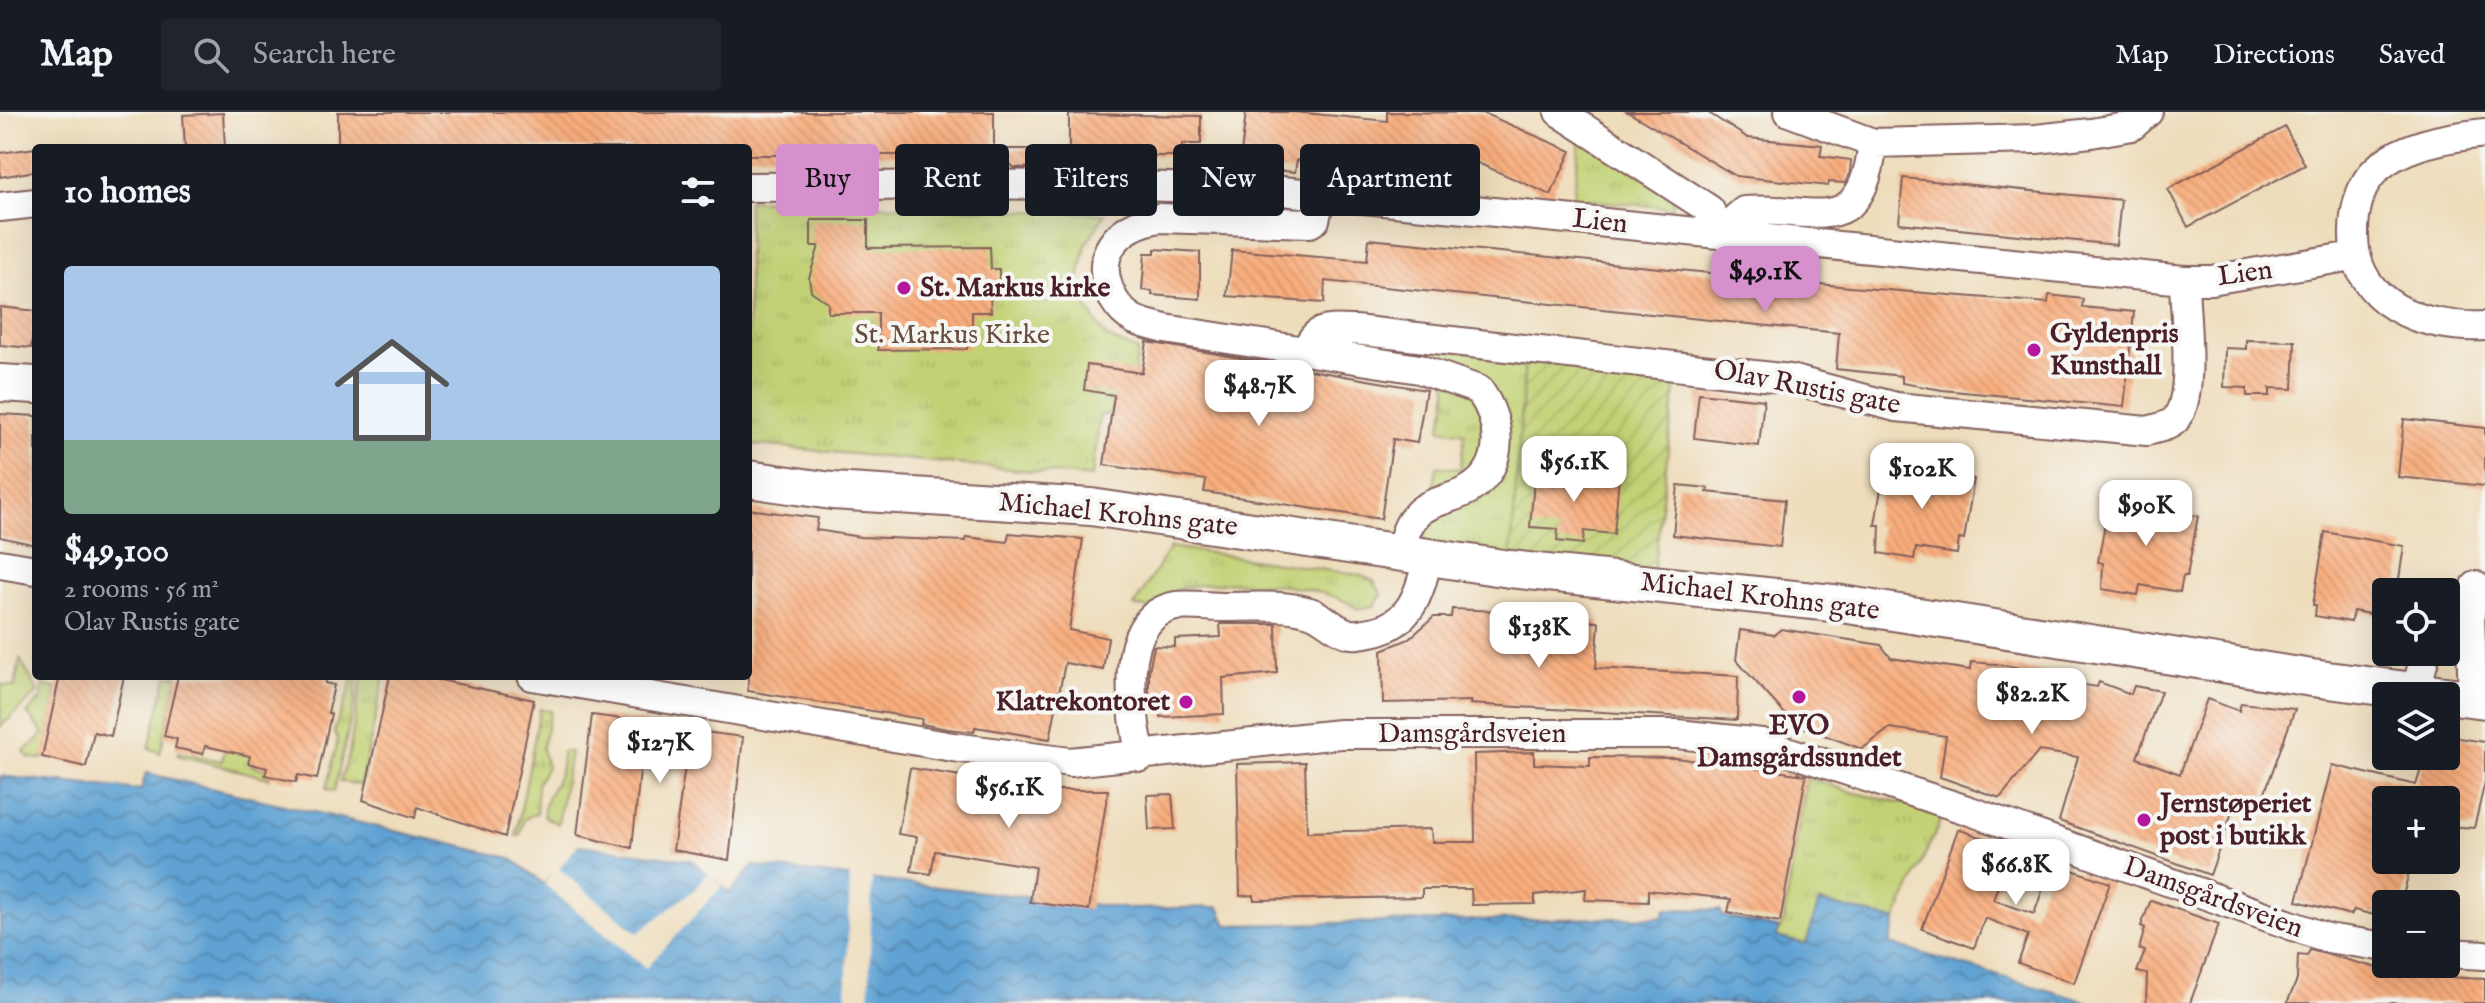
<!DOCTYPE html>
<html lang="en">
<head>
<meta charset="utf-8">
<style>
  :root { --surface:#171b24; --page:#20242c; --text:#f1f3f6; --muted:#9ea1a6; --line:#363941; --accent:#d690ce }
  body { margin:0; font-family:"IM FELL English",serif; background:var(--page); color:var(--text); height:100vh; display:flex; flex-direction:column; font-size:30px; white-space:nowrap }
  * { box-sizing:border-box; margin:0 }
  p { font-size:26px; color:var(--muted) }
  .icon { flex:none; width:44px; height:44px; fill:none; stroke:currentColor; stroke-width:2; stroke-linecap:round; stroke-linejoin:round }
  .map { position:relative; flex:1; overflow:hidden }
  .drawer { position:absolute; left:32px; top:32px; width:720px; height:536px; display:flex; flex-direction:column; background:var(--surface); border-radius:8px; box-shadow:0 8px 32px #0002 }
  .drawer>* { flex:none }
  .banner { position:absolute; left:776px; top:32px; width:760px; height:72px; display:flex; gap:16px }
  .controls { position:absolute; left:2372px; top:466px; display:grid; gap:16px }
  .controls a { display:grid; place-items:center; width:88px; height:88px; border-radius:8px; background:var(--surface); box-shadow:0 8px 32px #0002; font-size:40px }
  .price { position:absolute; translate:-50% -68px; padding:0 18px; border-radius:16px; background:#fff; color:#222; font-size:26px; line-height:52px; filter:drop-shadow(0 2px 4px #0008) }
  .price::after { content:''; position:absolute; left:50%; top:48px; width:24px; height:18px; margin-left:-12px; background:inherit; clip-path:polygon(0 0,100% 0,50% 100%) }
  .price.active { background:var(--accent); color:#111 }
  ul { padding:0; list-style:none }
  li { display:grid; align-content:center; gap:16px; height:424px; padding:0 32px }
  li span { display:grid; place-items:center; height:248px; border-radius:8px; color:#555 }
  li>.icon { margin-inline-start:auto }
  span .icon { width:144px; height:144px; fill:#fffc; stroke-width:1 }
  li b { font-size:34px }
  h2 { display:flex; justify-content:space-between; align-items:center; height:96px; padding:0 32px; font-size:34px }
  .chip { padding:0 28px; border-radius:8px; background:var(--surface); box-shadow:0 8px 32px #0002; font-size:28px; line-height:72px }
  .chip.active { background:var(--accent); color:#111 }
  header { display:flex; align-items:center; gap:48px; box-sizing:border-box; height:112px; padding:0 40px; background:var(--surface); border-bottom:2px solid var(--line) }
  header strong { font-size:38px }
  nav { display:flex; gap:44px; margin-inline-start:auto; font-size:28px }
  .search { width:560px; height:72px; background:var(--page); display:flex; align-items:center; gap:20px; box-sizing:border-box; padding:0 28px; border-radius:8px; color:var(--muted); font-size:30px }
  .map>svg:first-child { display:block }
  .grass { fill:url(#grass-tufts); stroke:#867850; stroke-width:2 }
  .garden { fill:url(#garden-furrows); stroke:#867850; stroke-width:2 }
  .water { fill:url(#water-waves); stroke:#54607f; stroke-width:2 }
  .pier { fill:#eedcba }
  .building { fill:url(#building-back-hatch) }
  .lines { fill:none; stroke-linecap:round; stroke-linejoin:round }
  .minor-casing { stroke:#83615d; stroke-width:32 }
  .major-casing { stroke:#83615d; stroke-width:40 }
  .minor { stroke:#fff; stroke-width:28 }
  .major { stroke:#fff; stroke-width:36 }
  .poi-dot { fill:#b5179e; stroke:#f6f6f2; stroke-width:3 }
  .labels { text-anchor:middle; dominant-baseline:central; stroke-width:8; stroke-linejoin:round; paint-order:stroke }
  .street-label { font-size:28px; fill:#4a1f2b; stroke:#f6f6f2 }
  .poi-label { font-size:28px; font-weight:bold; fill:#4a1f2b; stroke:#f6f6f2; text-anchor:start }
  .park-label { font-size:28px; fill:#684c3d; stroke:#f6f6f2 }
</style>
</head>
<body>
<header>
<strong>Map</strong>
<div class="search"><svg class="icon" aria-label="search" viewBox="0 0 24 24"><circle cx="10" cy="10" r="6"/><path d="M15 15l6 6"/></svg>Search here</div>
<nav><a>Map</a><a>Directions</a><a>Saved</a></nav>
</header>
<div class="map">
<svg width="2485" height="891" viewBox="0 0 2485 891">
  <defs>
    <pattern id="grass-tufts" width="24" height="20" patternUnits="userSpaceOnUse" patternTransform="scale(2)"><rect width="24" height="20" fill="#c2d174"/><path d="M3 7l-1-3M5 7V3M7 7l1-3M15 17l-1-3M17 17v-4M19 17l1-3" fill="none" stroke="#a8b365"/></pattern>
    <pattern id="garden-furrows" width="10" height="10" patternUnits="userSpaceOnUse" patternTransform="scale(2)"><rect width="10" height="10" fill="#c2d174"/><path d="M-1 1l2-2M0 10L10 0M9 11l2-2" fill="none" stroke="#a8b365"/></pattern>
    <pattern id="water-waves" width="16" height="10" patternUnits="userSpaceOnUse" patternTransform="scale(2)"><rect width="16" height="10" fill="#5ea2d3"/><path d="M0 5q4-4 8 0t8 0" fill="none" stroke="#5083ab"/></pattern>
    <pattern id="building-back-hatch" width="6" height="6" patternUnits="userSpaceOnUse" patternTransform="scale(2)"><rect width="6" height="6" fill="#f8ad7d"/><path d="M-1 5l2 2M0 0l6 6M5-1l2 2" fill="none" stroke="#d6946c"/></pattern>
  </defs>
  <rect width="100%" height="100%" fill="#f6f6f2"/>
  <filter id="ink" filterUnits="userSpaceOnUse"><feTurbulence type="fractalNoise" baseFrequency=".0125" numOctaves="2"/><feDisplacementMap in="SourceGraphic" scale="16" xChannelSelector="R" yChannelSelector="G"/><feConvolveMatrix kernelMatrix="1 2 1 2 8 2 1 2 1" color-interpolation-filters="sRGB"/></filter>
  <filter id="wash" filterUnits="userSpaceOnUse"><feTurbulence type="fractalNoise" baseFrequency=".006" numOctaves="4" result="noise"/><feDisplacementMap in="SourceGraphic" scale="32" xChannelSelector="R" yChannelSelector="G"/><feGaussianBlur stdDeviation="1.8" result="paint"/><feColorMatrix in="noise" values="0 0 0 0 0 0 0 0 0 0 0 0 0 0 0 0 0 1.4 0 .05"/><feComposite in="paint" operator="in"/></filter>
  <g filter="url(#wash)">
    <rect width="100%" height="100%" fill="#eedcba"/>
    <path class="grass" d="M1580,27L1673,83V96L1573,87Z
      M748,88L1105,102L1086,133L1078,171L1086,194L1106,225L1138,239L1128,300L1100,303L1092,365L748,332Z
      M1422,227L1526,236L1510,457L1401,439L1431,394L1437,354L1460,357L1465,321L1440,317C1453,267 1450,268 1422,227Z
      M1170,435L1359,463L1374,469L1382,483L1374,494L1358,497C1323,471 1223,465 1182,476C1171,479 1160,491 1150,497L1134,494Z
      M20,547L38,580L0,615L2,573L15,575Z
      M167,564H178L160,641L149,636Z
      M271,564L252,654L272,659L269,666L177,643L178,640L222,649L225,636Z
      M353,564H357L355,588L334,680L326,677L338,627L334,620C340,598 349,586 353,564Z
      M362,564L384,565L361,673L340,669L349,642Z
      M43,573L57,577L43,647L29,646L24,639L44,622L27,601L41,587Z
      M540,597L551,599L542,636L547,655L537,672V701L524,707L520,724H516Z
      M562,640H570L558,712L543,704C546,674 563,673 562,640Z
      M1807,665L1847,679L1944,701L1896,808L1819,790L1806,832L1776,825L1783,811Z"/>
    <path class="garden" d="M1526,236L1678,253L1652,472L1510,457Z"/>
    <path class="water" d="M146,661L511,746L544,772L578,733L691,748L730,781L753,754L1133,797L1219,795L1227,813L1664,805L1665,797L1720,798L1722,804L1778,816L1777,825L1806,832L1819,790L1896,808L1890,832L2092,891H0V664L141,678Z"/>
    <path class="pier" d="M573,732L578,733L559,757L638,821L693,779L708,761L722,774L646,856L544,772Z
      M850,762L872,765L869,891H846Z"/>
    <g id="blocks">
      <path class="building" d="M338,0H994V37H1049L1050,55L1015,56L994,39V43H748V36H338Z
        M1246,0H1294L1387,9V0L1483,1L1571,39L1551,83L1471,48L1410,42L1423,61L1297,48L1295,60L1271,58L1273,45L1241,42Z
        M1628,0H1707L1748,26L1822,33L1820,44L1851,48L1850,60L1845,71L1829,70L1828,74L1736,64Z
        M223,1L225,36H185L183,3Z
        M1069,2L1201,4V32H1182V44H1069Z
        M2285,15L2305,53L2188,115L2168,77Z
        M36,36V59L0,65V41Z
        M1903,66L2121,88L2116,133L1899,111Z
        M811,108H868V136L990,135L991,157H999V184H990L991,200H972V224H967V237L878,238V201H828V191L811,179L809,166L819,134H811Z
        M1369,127L1850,175L2048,191L2049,183L2083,187L2082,195L2134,200L2124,295L1942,278L1902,271V264L1836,257L1839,221L1325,169L1324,191L1227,184L1232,138L1367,149Z
        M1155,137L1200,140V187L1152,183V179L1142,178L1145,141H1155Z
        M0,195L36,199L31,236L0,233Z
        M2246,228L2295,229L2293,277L2270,276V284H2247V276L2224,275L2225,236L2246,237Z
        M1147,230L1426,278L1417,331L1393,327L1381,407L1204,380L1206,368L1104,353L1114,283L1084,278L1087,253L1142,261Z
        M1699,281L1764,288L1759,334L1694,326Z
        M0,302L36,304V433L0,425Z
        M2404,307L2485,316V374L2398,365Z
        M1885,352L1974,367L1964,428L1959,427L1957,442L1916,436L1914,447L1879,441L1880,413H1875Z
        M1535,357L1619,364L1614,422L1584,419L1583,432L1557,429L1558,417L1530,415Z
        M1678,373L1708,376L1707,380L1785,388L1780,435L1673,423Z
        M2109,390L2198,404L2187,464H2183L2180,480L2140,473L2138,483L2102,477L2103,451L2098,450Z
        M748,397L818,406L816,418L860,425L966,429V425L1007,430L1009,421L1083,427L1069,518L1108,526L1103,558L1065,551L1050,627L975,615L974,620L948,617L921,612L922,607L748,579Z
        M2325,420L2404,434L2397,480H2386V505L2353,499L2351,510L2315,504L2316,493H2313Z
        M1452,497L1522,500L1521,506L1599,510L1596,556L1738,564L1737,608L1470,592L1471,589L1383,591L1382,538L1409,527L1434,505H1451Z
        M1220,512H1276L1277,561L1223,566L1224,602L1161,605L1149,586V559L1154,534L1175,535V527L1221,525Z
        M1781,517L1881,533L1891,546L1970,558L1971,550L1996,552L2045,560V567L2097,575L2099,570L2131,582L2134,574L2161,579L2137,646L2180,662L2207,587L2239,599L2241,591L2295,597L2261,691L2238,683L2210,763L2059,709L2078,645L2039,639L2000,686L1940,665L1946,624L1890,616L1862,637L1794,612L1736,548L1740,518L1774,523Z
        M60,564H124L111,624L94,620L86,655L42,645Z
        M178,564H327L325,571L334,573L328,601L331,602L317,667L298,663L296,670L265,663L267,656L248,651L250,644L205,634L203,642L175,636L177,627L164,624Z
        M390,564H421L534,588L505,725L417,695L415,706L363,688Z
        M592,603L646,610L645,618L689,624V618L743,625L729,748L673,738L686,647L642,640L632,736L577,723Z
        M2446,624L2485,630V670L2474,716L2446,714V688H2386V707L2376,748H2412L2401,792H2386V806L2354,798L2351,803L2297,789L2332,653L2416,673L2425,644H2446Z
        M1534,640V652L1590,654V645L1676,646L1806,663L1780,810L1728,800L1731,787L1648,778V790L1585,788L1586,777L1535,783V792L1472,793L1471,777H1422V785L1254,788V783L1240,784L1237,652L1305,650L1307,720L1431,717L1432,730H1475L1474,642Z
        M910,656L1050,678H1108L1089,798L1030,790L1035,755L935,739L931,762L911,759L917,725L898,722Z
        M1172,682L1175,717L1149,718L1147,683Z
        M1958,717L2011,736L1993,788L2034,802L2052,751L2110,771L2074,871L2018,851L2028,823L1985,806L1974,836L1922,817Z
        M2151,788L2219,812L2190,891H2146L2147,862L2137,860L2145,839L2139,837L2145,816L2141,814Z
        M2310,838L2397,861L2400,856L2423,862L2446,861V865L2485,867V891H2287L2297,868L2298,843L2307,844Z"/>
    </g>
  </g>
  <g filter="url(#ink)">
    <use href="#blocks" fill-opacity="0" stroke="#83615d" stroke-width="2"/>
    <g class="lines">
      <defs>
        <path id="minor" d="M1559,0L1710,98L1720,120L1744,99C1814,93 1861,132 1873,31
          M1789,0L1873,31L2036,27L2091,21L2132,14L2148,0
          M2485,21C2448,25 2397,33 2372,62C2359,77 2354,101 2354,120C2352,193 2424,217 2485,214
          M748,75L1084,72L1282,79L2184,168H2211L2353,144
          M1321,83L1315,108L1310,111L1159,106C1116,114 1091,144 1113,186C1118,195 1125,203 1135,208C1144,212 1155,214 1165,217L1419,257L1479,278C1501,308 1507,354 1470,377C1454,387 1433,388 1419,400C1407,411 1404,424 1401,439
          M0,95L36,91
          M1307,238C1315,213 1331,218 1355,218L1790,267L1896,295L2147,319C2157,316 2169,315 2176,307C2196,282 2184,201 2184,168
          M0,452L36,458
          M532,564L953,635L1070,650L1340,622H1677L1762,631L1970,699L2327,826L2386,835
          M2416,578L2426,540
          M2473,586L2470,502L2476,474
          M1141,645C1132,603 1114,505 1176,494C1191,492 1209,495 1225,495C1252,495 1283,492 1310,500C1323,504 1334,517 1347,521C1355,524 1363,521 1371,520C1411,513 1421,479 1428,444
          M2446,841L2485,843"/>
        <path id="major" d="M0,271L36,273
          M748,367L832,379L1091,395L1510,457L1842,492L2312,566L2485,588"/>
      </defs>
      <use href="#minor" class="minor-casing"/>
      <use href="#major" class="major-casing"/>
      <use href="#minor" class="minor"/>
      <use href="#major" class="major"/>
    </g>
  </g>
  <g class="poi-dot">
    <circle cx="904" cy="176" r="8"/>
    <circle cx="2034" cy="238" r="8"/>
    <circle cx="1799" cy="585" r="8"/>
    <circle cx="1186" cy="590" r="8"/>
    <circle cx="2144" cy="708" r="8"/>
  </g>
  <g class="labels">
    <g class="street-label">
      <text transform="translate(1600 110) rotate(6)">Lien</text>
      <text transform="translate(2245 162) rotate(-8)">Lien</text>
      <text transform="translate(1807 276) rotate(11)">Olav Rustis gate</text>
      <text transform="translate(1118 403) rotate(6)">Michael Krohns gate</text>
      <text transform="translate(1760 485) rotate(7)">Michael Krohns gate</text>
      <text x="1472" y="622">Damsgårdsveien</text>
      <text transform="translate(2213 786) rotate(20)">Damsgårdsveien</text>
    </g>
    <g class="poi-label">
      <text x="920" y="176">St. Markus kirke</text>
      <text x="2050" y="222">Gyldenpris<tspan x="2050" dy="32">Kunsthall</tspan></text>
      <text x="1170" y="590" text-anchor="end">Klatrekontoret</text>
      <text x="1799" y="614" text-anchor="middle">EVO<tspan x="1799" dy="32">Damsgårdssundet</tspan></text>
      <text x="2160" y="692">Jernstøperiet<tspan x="2160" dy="32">post i butikk</tspan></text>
    </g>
    <g class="park-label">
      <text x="952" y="223">St. Markus Kirke</text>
    </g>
  </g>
</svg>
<div class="controls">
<a><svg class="icon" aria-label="locate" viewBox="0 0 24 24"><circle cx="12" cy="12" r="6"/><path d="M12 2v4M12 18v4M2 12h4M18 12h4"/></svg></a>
<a><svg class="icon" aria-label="layers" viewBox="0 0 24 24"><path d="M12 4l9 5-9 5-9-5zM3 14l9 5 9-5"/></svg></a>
<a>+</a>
<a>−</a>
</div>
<b class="price active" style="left:1765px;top:202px">$49.1K</b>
<b class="price" style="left:1259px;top:316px">$48.7K</b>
<b class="price" style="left:1574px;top:392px">$56.1K</b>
<b class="price" style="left:1922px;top:399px">$102K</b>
<b class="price" style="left:2146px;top:436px">$90K</b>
<b class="price" style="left:1539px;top:558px">$138K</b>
<b class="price" style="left:2032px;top:624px">$82.2K</b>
<b class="price" style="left:660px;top:673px">$127K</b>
<b class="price" style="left:1009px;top:718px">$56.1K</b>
<b class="price" style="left:2016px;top:795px">$66.8K</b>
<div class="banner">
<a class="chip active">Buy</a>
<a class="chip">Rent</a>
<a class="chip">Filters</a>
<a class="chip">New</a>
<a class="chip">Apartment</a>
</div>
<section class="drawer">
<h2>10 homes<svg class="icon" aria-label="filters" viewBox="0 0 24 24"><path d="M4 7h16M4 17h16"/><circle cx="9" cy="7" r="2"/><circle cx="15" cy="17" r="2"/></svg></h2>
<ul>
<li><span style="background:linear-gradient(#a9c7e8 70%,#7fa58c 0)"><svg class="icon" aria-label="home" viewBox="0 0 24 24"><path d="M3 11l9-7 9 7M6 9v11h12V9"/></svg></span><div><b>$49,100</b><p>2 rooms · 56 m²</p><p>Olav Rustis gate</p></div></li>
</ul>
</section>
</div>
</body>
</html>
